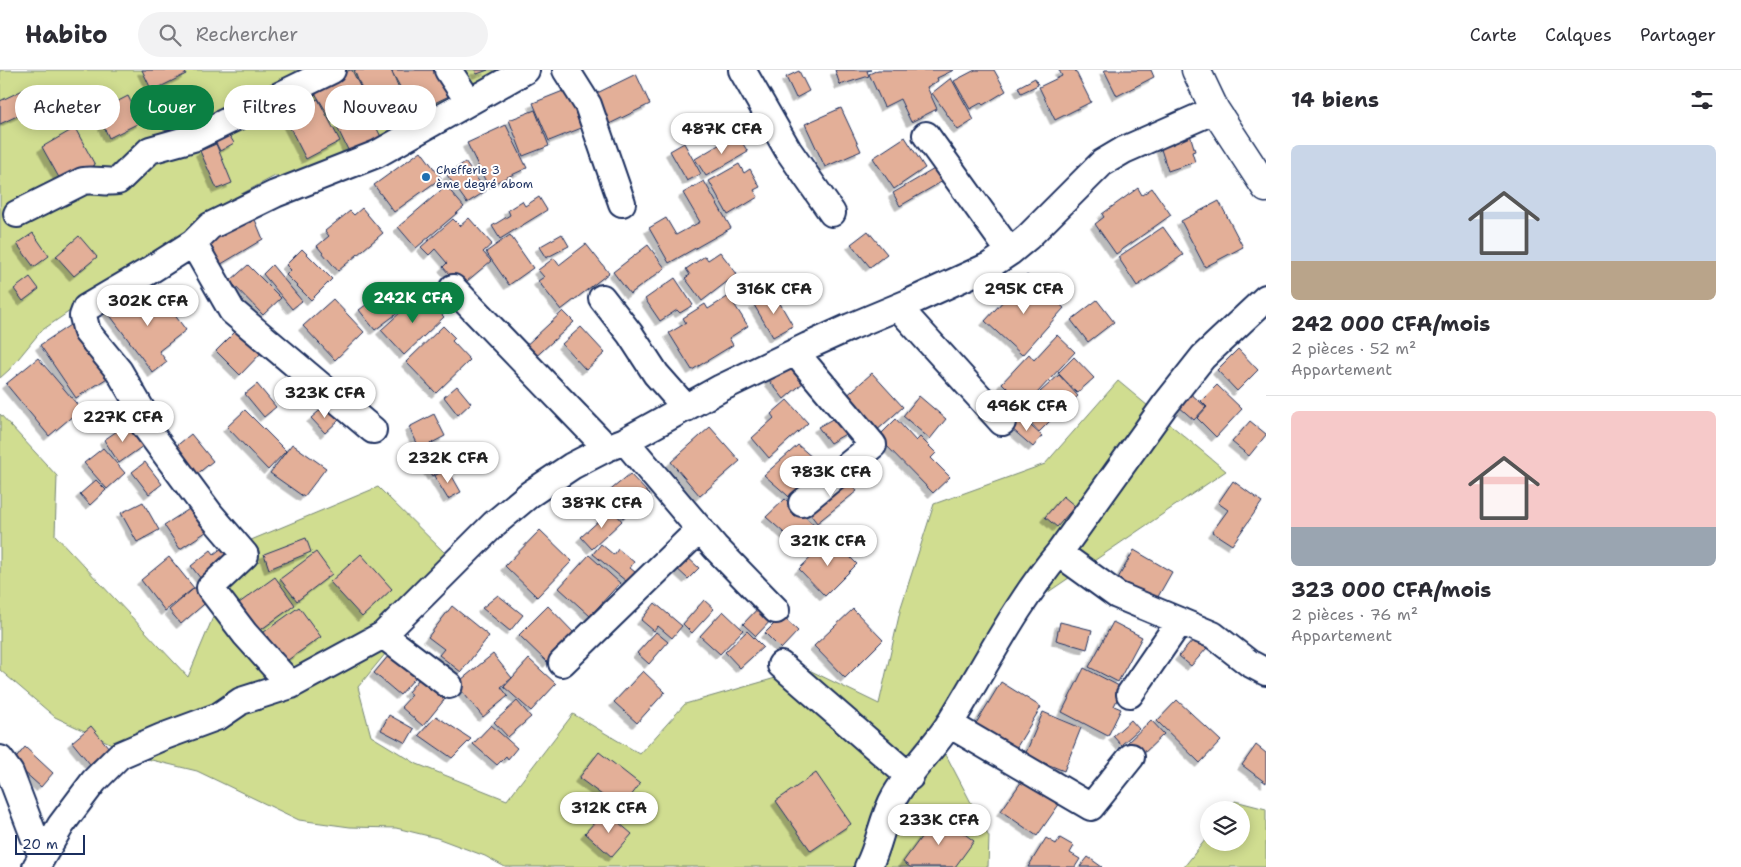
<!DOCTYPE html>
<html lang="fr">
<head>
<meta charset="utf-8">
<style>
  :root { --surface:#fff; --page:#f2f2f3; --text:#2b2b33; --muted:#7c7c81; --line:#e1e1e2; --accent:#0b8043 }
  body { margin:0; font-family:"Shantell Sans",sans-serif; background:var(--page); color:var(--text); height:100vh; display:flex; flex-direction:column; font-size:19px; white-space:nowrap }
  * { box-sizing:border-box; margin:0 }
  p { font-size:16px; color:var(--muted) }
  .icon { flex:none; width:28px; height:28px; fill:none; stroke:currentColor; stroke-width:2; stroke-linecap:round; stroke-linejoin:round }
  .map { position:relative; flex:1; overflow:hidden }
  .panel { display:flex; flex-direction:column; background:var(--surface); width:475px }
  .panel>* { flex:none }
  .banner { position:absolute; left:15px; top:15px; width:475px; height:45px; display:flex; gap:10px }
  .tools { position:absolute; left:1200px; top:731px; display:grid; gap:10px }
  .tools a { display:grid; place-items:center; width:50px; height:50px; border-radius:50%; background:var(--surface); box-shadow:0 2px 12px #0003; font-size:25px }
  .scale { position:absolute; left:15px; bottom:12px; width:70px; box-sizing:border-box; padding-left:5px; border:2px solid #1b2f5e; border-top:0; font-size:14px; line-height:18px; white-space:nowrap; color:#1b2f5e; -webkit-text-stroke:4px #fff; paint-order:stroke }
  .price { position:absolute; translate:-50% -42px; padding:0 11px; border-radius:18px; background:#fff; color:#222; font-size:16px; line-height:32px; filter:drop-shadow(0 1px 2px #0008) }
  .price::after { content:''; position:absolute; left:50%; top:30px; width:15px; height:11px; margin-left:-8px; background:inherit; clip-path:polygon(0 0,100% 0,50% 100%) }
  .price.active { background:var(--accent); color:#fff }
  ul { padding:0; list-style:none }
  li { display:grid; align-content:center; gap:10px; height:265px; padding:0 25px }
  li+li { border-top:1px solid var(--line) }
  li span { display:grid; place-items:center; height:155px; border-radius:8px; color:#555 }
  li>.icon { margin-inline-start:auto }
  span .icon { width:90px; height:90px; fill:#fffc; stroke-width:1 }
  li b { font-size:21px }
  h2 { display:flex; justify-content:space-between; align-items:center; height:60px; padding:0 25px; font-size:21px }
  .chip { padding:0 18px; border-radius:22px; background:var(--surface); box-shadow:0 2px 12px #0003; font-size:18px; line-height:45px }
  .chip.active { background:var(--accent); color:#fff }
  header { display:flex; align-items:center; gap:30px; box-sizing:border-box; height:70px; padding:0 25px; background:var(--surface); border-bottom:1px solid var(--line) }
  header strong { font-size:24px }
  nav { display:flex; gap:28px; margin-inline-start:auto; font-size:18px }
  .search { width:350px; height:45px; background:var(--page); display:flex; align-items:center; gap:12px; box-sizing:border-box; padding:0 18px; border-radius:28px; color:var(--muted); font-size:19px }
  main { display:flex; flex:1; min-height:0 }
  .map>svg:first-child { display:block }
  .green { fill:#d0dd90; stroke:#768677 }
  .building { fill:#e3af98; stroke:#1b2f5e; filter:url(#shadow) }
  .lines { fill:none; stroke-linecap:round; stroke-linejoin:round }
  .minor-casing { stroke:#1b2f5e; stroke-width:30 }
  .tertiary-casing { stroke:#1b2f5e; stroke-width:31 }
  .minor { stroke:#fff; stroke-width:26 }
  .tertiary { stroke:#fff; stroke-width:28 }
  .poi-dot { fill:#1f6fb2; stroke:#fff; stroke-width:2 }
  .labels { text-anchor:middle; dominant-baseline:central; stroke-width:4; stroke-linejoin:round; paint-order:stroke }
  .poi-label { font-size:12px; fill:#1b2f5e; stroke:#fff; text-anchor:start }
</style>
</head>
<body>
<header>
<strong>Habito</strong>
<div class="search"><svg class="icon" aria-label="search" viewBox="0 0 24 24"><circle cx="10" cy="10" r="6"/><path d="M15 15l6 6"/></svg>Rechercher</div>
<nav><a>Carte</a><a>Calques</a><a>Partager</a></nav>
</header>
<main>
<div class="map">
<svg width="1266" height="797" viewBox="0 0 1266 797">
  <defs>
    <filter id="shadow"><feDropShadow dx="-4.5" dy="4.5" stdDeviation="0" flood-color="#0004"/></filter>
  </defs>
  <rect width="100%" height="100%" fill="#fff"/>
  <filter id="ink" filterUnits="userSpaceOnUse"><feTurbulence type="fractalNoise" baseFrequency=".02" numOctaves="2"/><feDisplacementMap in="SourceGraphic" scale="10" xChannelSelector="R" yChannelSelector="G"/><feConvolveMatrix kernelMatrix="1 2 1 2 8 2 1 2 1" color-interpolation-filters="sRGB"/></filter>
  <g filter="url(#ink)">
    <path class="green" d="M0,0H526L315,112L275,106L234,128L41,261L9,300L0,308Z
      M1118,311L1226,401L1038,529L944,681L989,767L988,797H505L485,786L437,768L396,758L350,757L299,750L197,701L139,687L55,647L0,600V344L57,406L55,465L188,607L244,473L378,417L453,491L409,555L358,617L371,666L417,694L507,730L573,644L640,684L685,634L807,599L879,634L901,537L934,434L1045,394Z
      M1235,731L1266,739V797H1184L1209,765V772H1241V740H1228Z"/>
    <path class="building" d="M142,0H184L186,4L152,21Z
      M350,0H352L368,33L332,51L312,18Z
      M354,0H391L404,31L372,44Z
      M391,0H440L449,26L414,43Z
      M475,0H488L477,4Z
      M835,0H871L867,1L869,6L840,15Z
      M878,0H954L937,8L938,11L927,17L937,39L911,52L900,29L884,37L869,4Z
      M975,0H994L1006,21L983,35L981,33L970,39L954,11Z
      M1059,0H1075L1091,32L1055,50L1039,17L1062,6Z
      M1104,0H1151L1154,7L1117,26Z
      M799,1L809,21L796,28L786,7Z
      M636,4L650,34L605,56L591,26Z
      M951,8L974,50L958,60L932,23Z
      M1035,8L1038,15L1021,23L1018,17Z
      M25,19L34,38L0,54V31Z
      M568,19L584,57L549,71L533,33Z
      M128,26L141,52L109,68L97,42Z
      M318,29L340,71L306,89L284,46Z
      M841,38L861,81L825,97L805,54Z
      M368,40L382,69L350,84L336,55Z
      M535,40L549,76L523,86L509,50Z
      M506,55L527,98L488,116L467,73Z
      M75,58L95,95L62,113L42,77Z
      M226,60L234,73L220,81L213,67Z
      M1189,61L1195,81L1192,82L1195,92L1168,101L1158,70Z
      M737,64L748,82L706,106L695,89Z
      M905,67L925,98L894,119L873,88Z
      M684,73L701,104L687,111L670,81Z
      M216,74L232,113L217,119L200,81Z
      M421,81L441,108L394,142L374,115Z
      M465,92L486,121L467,133L447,105Z
      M739,94L744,103L750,99L760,117L754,120L758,127L728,145L709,111Z
      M936,98L943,111L900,136L893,123Z
      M704,111L731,158L669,193L649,158L666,148L676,165L700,152L683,123Z
      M446,116L464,137L416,178L398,157Z
      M1138,118L1142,125L1152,118L1171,145L1116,184L1095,154L1104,147L1102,144Z
      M539,127L547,140L500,169L492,156L510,145L508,140L522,131L525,136Z
      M1219,131L1243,177L1205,197L1181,151Z
      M362,138L383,163L338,201L317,176L329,166L325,161L350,141L354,145Z
      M251,140L263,169L213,199L200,175Z
      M469,148L492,174L483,182L491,191L460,217L443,197L447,193L435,179L429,185L421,177L453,149L460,156Z
      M1163,157L1183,185L1137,216L1118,187Z
      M868,161L887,184L870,197L851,174Z
      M33,163L49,186L34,197L17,174Z
      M562,164L569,176L546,188L539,177Z
      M510,165L533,198L509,215L486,182Z
      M79,166L97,187L74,206L56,186Z
      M586,174L609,203L561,240L538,211L544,207L538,200L554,188L559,195Z
      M648,175L665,198L630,224L613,202Z
      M302,179L332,209L311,230L286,205L291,200L286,195Z
      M720,182L737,204L702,231L685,208L690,205L686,199L705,186L708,190Z
      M248,195L281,228L263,245L230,211Z
      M272,195L302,231L292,239L263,204Z
      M1027,205L1064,238L1022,285L985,251Z
      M30,207L39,219L23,231L14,219Z
      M675,208L693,235L680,243L677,240L660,251L645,229Z
      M156,220L186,260L159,281L167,292L153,303L106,240L121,228L130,239Z
      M383,222L399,242L375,260L359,240Z
      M422,223L444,247L404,285L381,260Z
      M774,223L793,256L773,267L754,235Z
      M729,226L748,256L729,268L733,275L692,300L669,263L686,253L683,248L705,234L708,239Z
      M333,229L364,262L335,290L303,256Z
      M1097,230L1114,252L1088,272L1071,250Z
      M563,241L574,252L531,291L521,280Z
      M76,251L112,305L76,328L40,275Z
      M241,256L265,279L240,305L216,281Z
      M443,256L455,268L452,271L470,290L436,323L406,292Z
      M581,257L605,283L586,300L562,274Z
      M1057,265L1075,282L1025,336L1002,313L1029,284L1034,290Z
      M1238,279L1258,300L1237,321L1217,300Z
      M1074,287L1094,308L1077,323L1058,303Z
      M38,288L81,339L49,366L6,314Z
      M787,292L804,312L784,329L768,309Z
      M872,303L903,337L874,363L843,329Z
      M1059,305L1078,326L1059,343L1040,322Z
      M257,314L276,337L264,347L245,324Z
      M1217,315L1242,339L1216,367L1197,348L1207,337L1201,331Z
      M457,316L471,333L458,345L444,327Z
      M1039,323L1058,343L1039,362L1020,341Z
      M1190,323L1206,337L1194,350L1178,336Z
      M919,326L946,349L930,369L903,346Z
      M787,330L808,353L769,388L752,368L774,348L771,344Z
      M326,335L339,350L325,363L311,348Z
      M245,340L286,381L268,400L227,357Z
      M434,344L445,366L420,379L409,357Z
      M836,347L849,362L830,373L818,357Z
      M1021,347L1042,366L1033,377L1011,358Z
      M896,349L916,371L920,367L936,383L931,388L950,407L933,423L878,367Z
      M1250,351L1266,364V365L1249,386L1232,372Z
      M127,354L143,376L119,393L104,370Z
      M710,357L740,391L700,426L671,392Z
      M191,364L213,391L196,405L174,378Z
      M292,374L326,398L304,427L270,403Z
      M798,375L829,402L795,432L764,405Z
      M103,378L125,403L107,419L84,393Z
      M437,382L447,396L432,406L423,391Z
      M145,392L162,414L149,424L132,402Z
      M448,399L461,422L448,429L434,406Z
      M630,404L650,425L623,448L601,428Z
      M844,404L857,421L817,453L804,436Z
      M96,410L106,420L90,435L80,424Z
      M1233,411L1262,432L1232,475L1212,462L1228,440L1218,433Z
      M1063,426L1075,436L1057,457L1045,447Z
      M785,429L815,456L799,476L766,447Z
      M143,432L159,460L137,472L121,443Z
      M194,436L209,460L180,479L164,455Z
      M612,439L622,451L592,479L581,467Z
      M540,460L572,491L537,527L505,496Z
      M306,468L311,482L269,499L264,484Z
      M831,468L857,494L825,526L799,499Z
      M227,474L234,483L201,509L191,496L211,480L214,484Z
      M601,474L614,485L618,479L634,492L630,498L640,506L632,516L593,484Z
      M1134,480L1172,502L1155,532L1117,510Z
      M316,482L332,504L297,531L280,509Z
      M361,484L392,519L362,547L330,512Z
      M589,485L620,513L590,546L559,518Z
      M685,485L699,498L688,509L674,496Z
      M169,487L194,518L165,541L141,510Z
      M275,507L295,535L255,564L235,536Z
      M198,515L210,529L181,554L169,540Z
      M498,525L523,545L510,561L482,538Z
      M704,530L714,539L692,563L683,554Z
      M655,533L682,556L672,568L658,556L654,561L641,550Z
      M762,534L775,546L756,566L743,554Z
      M452,536L489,566L461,602L439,585L444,579L428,567Z
      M548,536L576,565L548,593L519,565Z
      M299,537L321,567L285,592L264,562Z
      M853,539L883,570L845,608L814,576Z
      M723,541L743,560L720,584L700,566Z
      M782,546L798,561L781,579L765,563Z
      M1060,552L1092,560L1087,579L1056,570Z
      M1113,552L1142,567L1118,612L1089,597Z
      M747,561L763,577L740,598L725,582Z
      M656,562L668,572L649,594L637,583Z
      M1195,568L1207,578L1191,596L1179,586Z
      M395,578L421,601L400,625L374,603Z
      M493,584L512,608L501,617L508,626L483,647L456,614Z
      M529,589L556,614L531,641L504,617Z
      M1084,598L1123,618L1114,636L1121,639L1108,666L1062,642Z
      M643,601L665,622L637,653L614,632Z
      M424,603L449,624L423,656L401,637L412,625L408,622Z
      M1001,612L1041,637L1015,680L975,655Z
      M1177,630L1221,671L1200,693L1157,651Z
      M517,631L531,647L508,667L494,652Z
      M1043,642L1081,658L1064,701L1025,685Z
      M389,645L414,659L406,673L381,660Z
      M436,646L471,669L452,688L419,665Z
      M1131,650L1139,659L1121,675L1113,666Z
      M1151,650L1164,664L1140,687L1126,674Z
      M491,655L517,678L508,689L506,686L497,695L473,674Z
      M91,656L109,678L90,694L72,672Z
      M1256,675L1266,683V713L1242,695Z
      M25,677L53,703L41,717L13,692Z
      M599,682L640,714L621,739L579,708Z
      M816,703L851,754L811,781L776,731Z
      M1024,708L1060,733L1037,766L1001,741Z
      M605,741L632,764L612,787L585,763Z
      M938,744L974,771L955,797H910L903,792Z
      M1046,768L1056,774L1060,768L1074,776L1070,783L1080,789L1075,797H1028Z
      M1088,787L1102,797H1080Z"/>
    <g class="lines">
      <defs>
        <path id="minor" d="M448,0L469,32
          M566,0L588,35L622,133
          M742,0L788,80L832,143
          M926,65L1010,182
          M17,144L83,111C95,109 106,113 118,111L150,80L193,68L332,0
          M193,173L232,241L373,360
          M453,218L607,378
          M602,228L630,264L656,304L686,338
          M898,237L1002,352
          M795,282L873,375L802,433
          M625,371L715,477L776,540
          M1059,483L1117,525L1213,565L1249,593L1266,602
          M383,565L449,615
          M562,593L700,459
          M781,595L910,707
          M291,615L245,564L210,518L245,485L210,444L142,352L144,344L119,301L87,262L83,246L86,238L149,201L193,173L210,156L275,124L377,84L526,0
          M1130,624L1180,551
          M949,654L1091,737L1131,687
          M0,689L10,703L42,787
          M36,797L61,755L94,711L120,685L162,667L219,646L241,631L291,615L383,565L494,454L530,424L572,396L607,378L625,371L721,318L808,276L850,257L910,232L989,196L1010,182L1028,167L1102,93L1124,80L1215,40
          M868,797C880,775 882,748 895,726C910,700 934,678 950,653C985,597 1016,534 1059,483L1165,335L1203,287L1266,228"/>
        <path id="tertiary" d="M1196,0L1215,40L1266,118"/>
      </defs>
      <use href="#minor" class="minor-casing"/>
      <use href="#tertiary" class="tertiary-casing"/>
      <use href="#minor" class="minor"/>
      <use href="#tertiary" class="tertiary"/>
    </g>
  </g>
  <circle class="poi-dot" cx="426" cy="107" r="5"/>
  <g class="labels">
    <g class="poi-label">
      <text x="436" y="100">Chefferie 3<tspan x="436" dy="14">ème degré abom</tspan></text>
    </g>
  </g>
</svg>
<div class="tools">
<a><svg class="icon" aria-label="layers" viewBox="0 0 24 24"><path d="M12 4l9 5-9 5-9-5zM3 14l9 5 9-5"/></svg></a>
</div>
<div class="scale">20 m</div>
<b class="price" style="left:722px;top:85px">487K CFA</b>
<b class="price" style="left:774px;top:245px">316K CFA</b>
<b class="price" style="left:1024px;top:245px">295K CFA</b>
<b class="price active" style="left:413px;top:254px">242K CFA</b>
<b class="price" style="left:148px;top:257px">302K CFA</b>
<b class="price" style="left:325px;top:349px">323K CFA</b>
<b class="price" style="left:1027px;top:362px">496K CFA</b>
<b class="price" style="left:123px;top:373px">227K CFA</b>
<b class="price" style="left:448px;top:414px">232K CFA</b>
<b class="price" style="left:831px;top:428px">783K CFA</b>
<b class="price" style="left:602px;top:459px">387K CFA</b>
<b class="price" style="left:828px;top:497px">321K CFA</b>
<b class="price" style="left:609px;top:764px">312K CFA</b>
<b class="price" style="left:939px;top:776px">233K CFA</b>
<div class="banner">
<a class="chip">Acheter</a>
<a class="chip active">Louer</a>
<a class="chip">Filtres</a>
<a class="chip">Nouveau</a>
</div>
</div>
<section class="panel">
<h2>14 biens<svg class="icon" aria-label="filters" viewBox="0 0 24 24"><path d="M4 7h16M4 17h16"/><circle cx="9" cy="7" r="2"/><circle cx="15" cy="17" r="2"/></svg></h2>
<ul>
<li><span style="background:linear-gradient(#c9d6e8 75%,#b9a48a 0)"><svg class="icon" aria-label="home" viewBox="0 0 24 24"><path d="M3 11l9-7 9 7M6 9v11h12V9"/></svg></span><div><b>242 000 CFA/mois</b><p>2 pièces · 52 m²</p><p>Appartement</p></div></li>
<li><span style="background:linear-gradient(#f6c9c9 75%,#9aa5b1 0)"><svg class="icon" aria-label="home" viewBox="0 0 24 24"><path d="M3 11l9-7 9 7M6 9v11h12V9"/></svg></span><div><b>323 000 CFA/mois</b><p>2 pièces · 76 m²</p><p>Appartement</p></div></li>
</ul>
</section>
</main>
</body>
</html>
